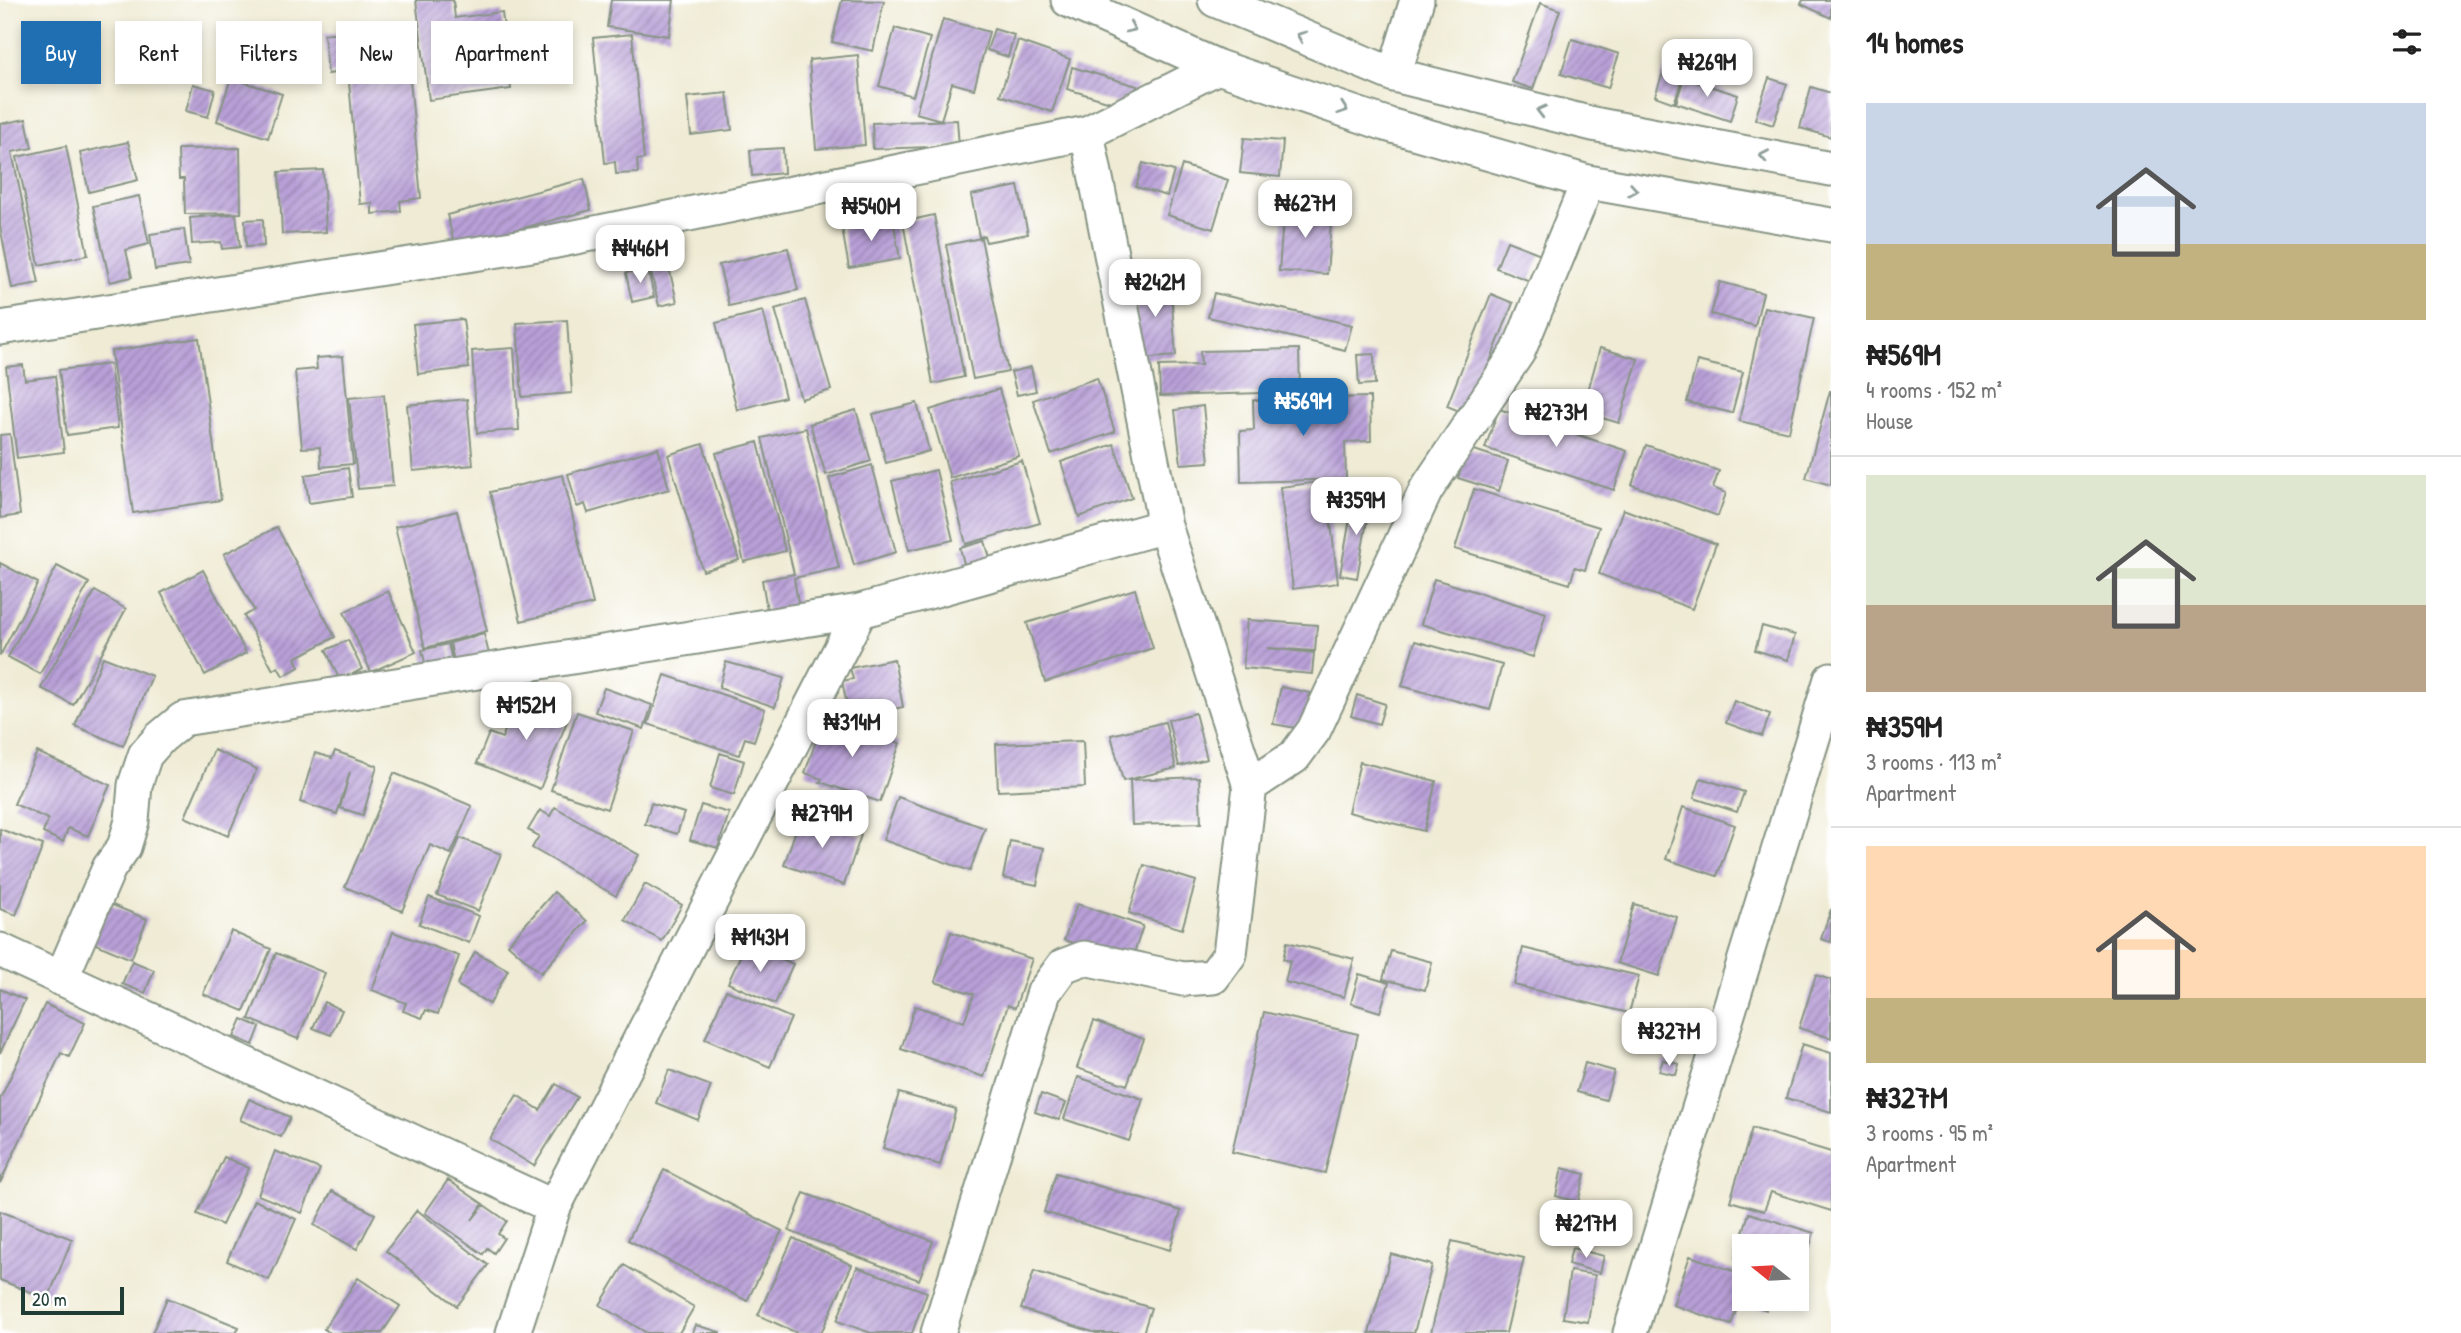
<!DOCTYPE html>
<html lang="en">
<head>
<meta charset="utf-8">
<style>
  :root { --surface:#fff; --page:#f6f6f6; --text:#222; --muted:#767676; --line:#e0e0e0; --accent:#1f6fb2 }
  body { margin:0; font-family:"Patrick Hand",sans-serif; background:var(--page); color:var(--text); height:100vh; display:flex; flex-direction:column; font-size:26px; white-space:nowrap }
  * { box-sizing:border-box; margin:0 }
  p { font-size:23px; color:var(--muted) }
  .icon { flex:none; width:38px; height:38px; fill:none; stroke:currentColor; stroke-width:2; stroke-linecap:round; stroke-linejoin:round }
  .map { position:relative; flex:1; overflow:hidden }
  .drawer { display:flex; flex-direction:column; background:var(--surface); width:630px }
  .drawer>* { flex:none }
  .top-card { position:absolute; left:21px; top:21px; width:665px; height:63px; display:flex; gap:14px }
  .needle { width:46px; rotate:288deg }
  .buttons { position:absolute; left:1732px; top:1234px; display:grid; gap:14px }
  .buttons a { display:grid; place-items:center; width:77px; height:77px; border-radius:0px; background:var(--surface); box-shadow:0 4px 10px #0003; font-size:35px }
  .scale { position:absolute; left:21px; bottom:18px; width:103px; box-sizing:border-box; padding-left:7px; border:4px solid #1f3d34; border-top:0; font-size:19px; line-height:24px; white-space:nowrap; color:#1f3d34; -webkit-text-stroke:5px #fff; paint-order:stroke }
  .price { position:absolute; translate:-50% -60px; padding:0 16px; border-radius:14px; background:#fff; color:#222; font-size:23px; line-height:46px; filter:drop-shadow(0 2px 4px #0008) }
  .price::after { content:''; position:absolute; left:50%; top:42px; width:21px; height:16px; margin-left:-10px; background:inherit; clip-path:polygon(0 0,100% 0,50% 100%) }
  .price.selected { background:var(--accent); color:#fff }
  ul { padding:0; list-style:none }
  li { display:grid; align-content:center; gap:14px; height:371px; padding:0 35px }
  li+li { border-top:2px solid var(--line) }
  li span { display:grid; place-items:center; height:217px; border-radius:0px; color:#555 }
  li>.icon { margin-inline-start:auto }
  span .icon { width:126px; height:126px; fill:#fffc; stroke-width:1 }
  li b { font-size:30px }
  h2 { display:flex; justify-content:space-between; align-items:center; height:84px; padding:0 35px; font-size:30px }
  .pill { padding:0 24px; border-radius:0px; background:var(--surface); box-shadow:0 4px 10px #0003; font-size:24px; line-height:63px }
  .pill.selected { background:var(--accent); color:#fff }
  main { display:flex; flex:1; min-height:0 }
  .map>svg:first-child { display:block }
  .building { fill:url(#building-hatch) }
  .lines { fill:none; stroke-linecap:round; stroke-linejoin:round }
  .minor-casing { stroke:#879484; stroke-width:37 }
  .minor { stroke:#fff; stroke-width:33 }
  .oneway { stroke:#8f9e9a }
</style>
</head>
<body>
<main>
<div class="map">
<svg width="1831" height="1333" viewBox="0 0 1831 1333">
  <defs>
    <pattern id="building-hatch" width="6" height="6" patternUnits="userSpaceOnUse" patternTransform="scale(1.75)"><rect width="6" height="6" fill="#b9a0d8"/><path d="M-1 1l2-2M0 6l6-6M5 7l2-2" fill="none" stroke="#9684b0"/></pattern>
  </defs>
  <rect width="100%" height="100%" fill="#fff"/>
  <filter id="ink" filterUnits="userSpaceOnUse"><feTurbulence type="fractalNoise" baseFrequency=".0143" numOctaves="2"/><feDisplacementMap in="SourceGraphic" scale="14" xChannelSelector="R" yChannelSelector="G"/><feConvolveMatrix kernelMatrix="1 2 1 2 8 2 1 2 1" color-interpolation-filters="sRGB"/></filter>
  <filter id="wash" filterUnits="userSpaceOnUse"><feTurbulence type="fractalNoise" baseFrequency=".00686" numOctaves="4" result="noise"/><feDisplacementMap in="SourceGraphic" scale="28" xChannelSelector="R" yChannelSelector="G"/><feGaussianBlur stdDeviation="1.57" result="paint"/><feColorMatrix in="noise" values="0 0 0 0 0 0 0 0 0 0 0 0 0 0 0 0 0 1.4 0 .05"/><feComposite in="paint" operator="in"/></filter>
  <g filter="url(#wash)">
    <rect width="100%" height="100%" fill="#efebd4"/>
    <g id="blocks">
      <path class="building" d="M416,0H453L455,18L502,12L511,89L429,100Z
        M611,0H674L669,36L607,27Z
        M842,0L884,1L873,51L832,42Z
        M1803,0H1831V18L1801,4Z
        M1540,3L1560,10L1533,89L1512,82Z
        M943,19L989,32L974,89L952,83L941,120L916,113Z
        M405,26L421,198L400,201L401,211L372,214V203L360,204L348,71L328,74L324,34Z
        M895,28L930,38L913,96L879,86Z
        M994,29L1014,35L1008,57L987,50Z
        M632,34L644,159L637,160L638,173L616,174L615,162L605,163L593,38Z
        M1572,39L1619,54L1608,88L1561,74Z
        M1018,41L1070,59L1052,112L1000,95Z
        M858,55L865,145L816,149L809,60Z
        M1072,67L1137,86L1131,108L1067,89Z
        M1665,67L1684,74L1674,103L1655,96Z
        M231,78L282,94L268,138L217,121Z
        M1684,78L1738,95L1730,121L1676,103Z
        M1769,78L1787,84L1773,125L1755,119Z
        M193,84L215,90L208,117L186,111Z
        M1811,87L1831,93V137L1800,128Z
        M727,93L732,130L691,135L687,97Z
        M26,119L32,148L12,152L39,283L12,288L0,226V124Z
        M957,120L959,146L873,149L872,123Z
        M1244,138L1283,141L1280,177L1240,173Z
        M128,142L138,180L89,192L80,153Z
        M66,146L88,255L39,265L17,157Z
        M240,148L241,213L185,214L184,179H179L178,149Z
        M783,148L784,173L752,176L750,150Z
        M1143,163L1174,171L1167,196L1136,187Z
        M1182,165L1228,180L1213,229L1167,215Z
        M323,170L326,232L282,234L279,172Z
        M584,179L591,210L455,246L447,215Z
        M1018,186L1028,234L986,242L984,236L979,237L971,195Z
        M139,196L149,244L126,250L132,277L110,282L93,206Z
        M1284,206L1332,210L1327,274L1279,271Z
        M236,214L240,247L222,249L221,242L192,244L190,218Z
        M934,215L964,377L933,384L903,222Z
        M263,219L264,246L246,247L245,220Z
        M893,219L900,259L849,268L842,228Z
        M184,229L189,265L155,270L150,234Z
        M981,238L1008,372L973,379L946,245Z
        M1507,241L1541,254L1530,281L1496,268Z
        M788,248L798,290L729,306L719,265Z
        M667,259L677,302L659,306L649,264Z
        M648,269L654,297L632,302L626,273Z
        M1170,278L1176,356L1139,359L1134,281Z
        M1720,282L1763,293L1755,326L1711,314Z
        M1214,293L1352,325L1345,350L1208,317Z
        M1491,294L1513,303L1469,415L1447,406Z
        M805,300L831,390L801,399L775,309Z
        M1764,307L1814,318L1789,432L1739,421Z
        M763,311L785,397L737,410L716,323Z
        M463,319L469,368L418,374L413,324Z
        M567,320L572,393L522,397L517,323Z
        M199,338L221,500L133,513L111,351Z
        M514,348L519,430L477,433L472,351Z
        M1600,348L1638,359L1619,423L1582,412Z
        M1299,349L1300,392L1160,396L1159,366L1201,365L1200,351Z
        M1374,354L1375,384L1359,385L1357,355Z
        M343,356L353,464L321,467L320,447L302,448L295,371L317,369L316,358Z
        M1697,361L1743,372L1732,413L1687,402Z
        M110,364L118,428L67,435L59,370Z
        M23,365L25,380L55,376L64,452L17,458L6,367Z
        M1031,367L1036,391L1017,395L1011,372Z
        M1097,378L1115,432L1051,454L1033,400Z
        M999,389L1019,456L950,478L930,410Z
        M1830,391H1831V485L1806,478Z
        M384,395L393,486L358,489L349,398Z
        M1370,397L1371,441L1345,442L1346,479L1241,482L1240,431L1254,430L1253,400Z
        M467,399L473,465L413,471L407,405Z
        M917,403L929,451L886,463L873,414Z
        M1203,406L1209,462L1181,464L1175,410Z
        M1499,409L1627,451L1614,490L1485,448Z
        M856,410L871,461L826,475L810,424Z
        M806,428L839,568L794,578L799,609L768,615L762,580L794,574L762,438Z
        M10,434L20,515L0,518V435Z
        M758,442L785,551L744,562L716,453Z
        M703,444L739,560L703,571L668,455Z
        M1114,444L1132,498L1079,517L1061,462Z
        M1646,445L1719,471L1713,488L1726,493L1718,516L1632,485Z
        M658,448L669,489L588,513L585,504L577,507L568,474Z
        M1468,448L1508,461L1499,491L1458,478Z
        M1022,461L1040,523L966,544L950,482Z
        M872,465L896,552L854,565L829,478Z
        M348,468L352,497L309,503L305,475Z
        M936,470L953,540L909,550L892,481Z
        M563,475L593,604L521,621L490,492Z
        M1326,481L1338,583L1293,589L1280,487Z
        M1474,489L1599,527L1585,570L1575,567L1570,584L1455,549Z
        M1354,496L1371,498L1357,578L1340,575Z
        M1623,509L1716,544L1692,609L1599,574Z
        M457,511L487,631L425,648L395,527Z
        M277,527L335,637L295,658L299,667L283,676L278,667L273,670L244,616L254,610L224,554Z
        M985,541L992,565L966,571L960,548Z
        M0,563L38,583L0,656Z
        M57,566L89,583L40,674L8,657Z
        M203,570L246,653L205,675L161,593Z
        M1434,579L1546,613L1533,657L1421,624Z
        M1135,589L1153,648L1045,682L1027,623Z
        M95,591L126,609L73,705L41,688Z
        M388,591L416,652L371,672L344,612Z
        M1247,620L1317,625L1315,651L1267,648L1314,653L1312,674L1243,668Z
        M1762,626L1795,635L1788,660L1755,650Z
        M484,634L490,658L455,666L450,643Z
        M348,640L362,669L340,681L326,650Z
        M1415,641L1502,665L1490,710L1402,686Z
        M448,644L453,665L427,671L422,650Z
        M103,657L152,676L123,746L75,726Z
        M894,659L903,707L860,716L858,703L847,705L842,681L853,679L850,668Z
        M726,662L784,678L775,707L719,688Z
        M665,675L765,709L754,741L745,738L739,755L648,724Z
        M1281,687L1310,693L1302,729L1273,724Z
        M604,688L652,705L644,729L595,712Z
        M520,693L570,714L540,789L477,763L489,733L502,738Z
        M1357,695L1385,704L1379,724L1351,716Z
        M1734,701L1770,714L1762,736L1726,723Z
        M577,712L634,731L607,809L551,790Z
        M1195,713L1207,759L1179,766L1168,720Z
        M824,717L900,743L880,802L820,782L822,779L805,773Z
        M1165,722L1176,768L1123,781L1111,735Z
        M1083,741L1085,787L998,791L996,744Z
        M214,750L257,769L228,836L185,817Z
        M335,751L377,766L363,815L340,808L350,772L337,814L300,802L315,753L332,758Z
        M37,752L110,785L88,836L68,828L63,842L43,833L48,819L14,804Z
        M720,753L744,761L734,795L710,788Z
        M1360,762L1436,781L1424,831L1348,812Z
        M394,773L472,806L451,854L430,845L402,911L345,887Z
        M1199,777L1201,823L1132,825L1130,780Z
        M1701,778L1744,792L1737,812L1694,798Z
        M898,797L985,828L970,871L883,840Z
        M651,803L684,813L677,834L645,824Z
        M701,805L729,813L718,848L690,840Z
        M555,807L639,855L616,896L532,848L539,836L528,830L540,810L550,816Z
        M1683,807L1735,825L1717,876L1666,859Z
        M801,815L861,835L844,885L784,865Z
        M0,829L43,845L16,915L0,909Z
        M460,838L501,854L478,911L437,895Z
        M1010,841L1044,848L1037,885L1003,878Z
        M1144,865L1196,881L1182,929L1129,913Z
        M645,884L682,905L662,941L625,920Z
        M554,892L587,921L541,973L508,944Z
        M429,897L479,916L469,943L419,924Z
        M105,902L147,919L131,959L89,941Z
        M1077,904L1143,926L1131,962L1064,940Z
        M1634,904L1677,917L1659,976L1617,963Z
        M1831,909V942L1821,939Z
        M231,931L271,949L244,1011L203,994Z
        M393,932L459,956L438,1014L426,1010L422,1018L403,1011L406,1003L372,990Z
        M951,932L1032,959L1015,1008L1008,1005L984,1077L901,1049L915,1006L964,1022L974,994L935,982Z
        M1287,942L1354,959L1344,997L1285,982L1290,961L1283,959Z
        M746,943L793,964L775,1004L728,983Z
        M1523,948L1639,976L1629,1013L1514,985Z
        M1391,951L1432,962L1425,990L1383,979Z
        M475,952L508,970L490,1004L457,985Z
        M276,953L325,973L298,1039L249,1019Z
        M132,961L154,970L145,993L122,984Z
        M1359,974L1389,983L1380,1012L1351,1003Z
        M1816,975L1831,980V1038L1799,1028Z
        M0,989L25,1000L0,1053Z
        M726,990L791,1018L770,1067L705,1039Z
        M324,1002L342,1010L331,1035L313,1028Z
        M45,1004L85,1023L69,1057L61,1053L0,1183V1099Z
        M1264,1012L1358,1034L1325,1173L1232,1152Z
        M242,1019L260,1027L253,1045L234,1037Z
        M1094,1021L1144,1039L1127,1085L1077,1068Z
        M1802,1044L1831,1053V1112L1786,1098Z
        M1663,1060L1679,1064L1676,1075L1659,1071Z
        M1585,1063L1614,1071L1606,1100L1577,1092Z
        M669,1070L711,1086L698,1120L656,1103Z
        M1078,1077L1143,1099L1129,1141L1064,1119Z
        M556,1084L577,1097L534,1166L490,1139L517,1095L540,1110Z
        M899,1093L956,1109L940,1165L883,1148Z
        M1041,1094L1066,1103L1059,1120L1035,1112Z
        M249,1099L290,1117L281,1137L240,1120Z
        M1752,1128L1831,1152V1211L1771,1192L1764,1211L1730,1201Z
        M275,1151L320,1169L302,1213L258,1195Z
        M224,1157L249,1168L222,1225L197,1214Z
        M1562,1168L1585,1174L1578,1202L1556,1196Z
        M664,1170L782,1231L747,1301L628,1240Z
        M1056,1173L1181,1211L1170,1250L1044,1212Z
        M448,1180L483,1204L472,1220L484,1205L507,1221L498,1234L504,1238L494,1253L487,1248L483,1254L425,1213Z
        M332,1191L375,1214L357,1249L314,1225Z
        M804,1193L933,1241L919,1280L789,1231Z
        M254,1200L296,1219L269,1280L227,1261Z
        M417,1210L488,1265L457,1306L386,1251Z
        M0,1211L72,1239L48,1299L0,1280Z
        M1749,1213L1814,1233L1800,1277H1797V1246H1745V1261L1735,1258Z
        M793,1238L852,1265L821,1333H797L758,1315Z
        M1452,1241L1524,1258L1506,1333H1431Z
        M1572,1248L1604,1256L1600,1273L1568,1264Z
        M1391,1254L1432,1265L1414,1333H1369Z
        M1690,1256L1745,1275V1298H1770L1766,1310L1740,1300L1731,1325L1673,1305Z
        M624,1265L694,1307L679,1333H647L600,1305Z
        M857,1267L927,1292L912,1333H871L837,1321Z
        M1034,1271L1151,1308L1143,1333H1096L1021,1309Z
        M1570,1271L1595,1275L1588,1322L1563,1318Z
        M358,1278L400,1306L382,1333H330L324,1329Z
        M167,1298L239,1327L236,1333H152Z
        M695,1325L720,1332V1333H692Z"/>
    </g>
  </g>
  <g filter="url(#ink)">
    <use href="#blocks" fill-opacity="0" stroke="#879484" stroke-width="2"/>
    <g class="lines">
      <defs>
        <path id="minor" d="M1068,0L1218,67L1389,125L1588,182L1831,225
          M1215,0L1394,75L1593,124L1831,169
          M1394,75L1417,0
          M0,328L551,242L1087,133L1218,67
          M1250,786L1294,757L1314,730L1426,490L1518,352L1588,182
          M0,950L554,1207
          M61,979L109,868L124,847L132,821L135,785L145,755L160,738L183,719L860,611
          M513,1333L554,1207L860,611L1165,526
          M938,1333L1044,992L1063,966L1084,958L1183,979L1213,977L1230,954L1250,786L1165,526L1087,133
          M1630,1333L1831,679"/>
      </defs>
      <use href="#minor" class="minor-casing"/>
      <use href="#minor" class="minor"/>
    </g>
    <defs><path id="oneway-chevron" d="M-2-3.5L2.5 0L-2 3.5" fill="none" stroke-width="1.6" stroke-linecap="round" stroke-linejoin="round" transform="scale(1.75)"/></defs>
    <g class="oneway">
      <use href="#oneway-chevron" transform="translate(1131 28) rotate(24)"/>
      <use href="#oneway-chevron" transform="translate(1301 36) rotate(-157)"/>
      <use href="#oneway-chevron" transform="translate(1343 109) rotate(19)"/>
      <use href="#oneway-chevron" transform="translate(1541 111) rotate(-166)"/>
      <use href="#oneway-chevron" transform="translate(1764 156) rotate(-169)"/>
      <use href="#oneway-chevron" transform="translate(1633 190) rotate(10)"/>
    </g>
  </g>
</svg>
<div class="buttons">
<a><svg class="needle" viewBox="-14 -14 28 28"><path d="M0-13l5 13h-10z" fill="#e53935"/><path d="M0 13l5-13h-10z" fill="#767676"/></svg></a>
</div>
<div class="scale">20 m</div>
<b class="price" style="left:1707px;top:99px">₦269M</b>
<b class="price" style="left:1305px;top:240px">₦627M</b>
<b class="price" style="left:871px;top:243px">₦540M</b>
<b class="price" style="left:640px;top:285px">₦446M</b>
<b class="price" style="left:1155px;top:319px">₦242M</b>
<b class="price selected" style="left:1303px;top:438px">₦569M</b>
<b class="price" style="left:1556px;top:449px">₦273M</b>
<b class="price" style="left:1356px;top:537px">₦359M</b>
<b class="price" style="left:526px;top:742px">₦152M</b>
<b class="price" style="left:852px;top:759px">₦314M</b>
<b class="price" style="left:822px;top:850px">₦279M</b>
<b class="price" style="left:760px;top:974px">₦143M</b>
<b class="price" style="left:1669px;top:1068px">₦327M</b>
<b class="price" style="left:1586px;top:1260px">₦217M</b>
<div class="top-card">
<a class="pill selected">Buy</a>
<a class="pill">Rent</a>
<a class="pill">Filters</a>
<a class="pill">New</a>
<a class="pill">Apartment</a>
</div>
</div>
<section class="drawer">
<h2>14 homes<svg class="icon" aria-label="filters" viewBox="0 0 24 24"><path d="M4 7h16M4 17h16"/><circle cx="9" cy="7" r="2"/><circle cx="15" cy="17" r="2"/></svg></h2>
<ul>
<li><span style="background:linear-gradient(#c9d6e8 65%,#c2b280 0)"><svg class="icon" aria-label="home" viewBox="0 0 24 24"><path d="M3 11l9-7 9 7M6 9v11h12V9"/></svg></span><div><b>₦569M</b><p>4 rooms · 152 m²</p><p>House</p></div></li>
<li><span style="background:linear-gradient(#dfe7d0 60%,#b9a48a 0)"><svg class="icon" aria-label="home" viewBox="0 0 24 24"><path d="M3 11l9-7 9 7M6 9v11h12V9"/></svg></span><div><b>₦359M</b><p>3 rooms · 113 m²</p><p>Apartment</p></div></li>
<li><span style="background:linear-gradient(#ffd9b3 70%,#c2b280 0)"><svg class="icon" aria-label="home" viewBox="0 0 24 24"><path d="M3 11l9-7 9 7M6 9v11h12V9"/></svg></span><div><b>₦327M</b><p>3 rooms · 95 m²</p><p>Apartment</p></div></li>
</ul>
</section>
</main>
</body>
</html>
